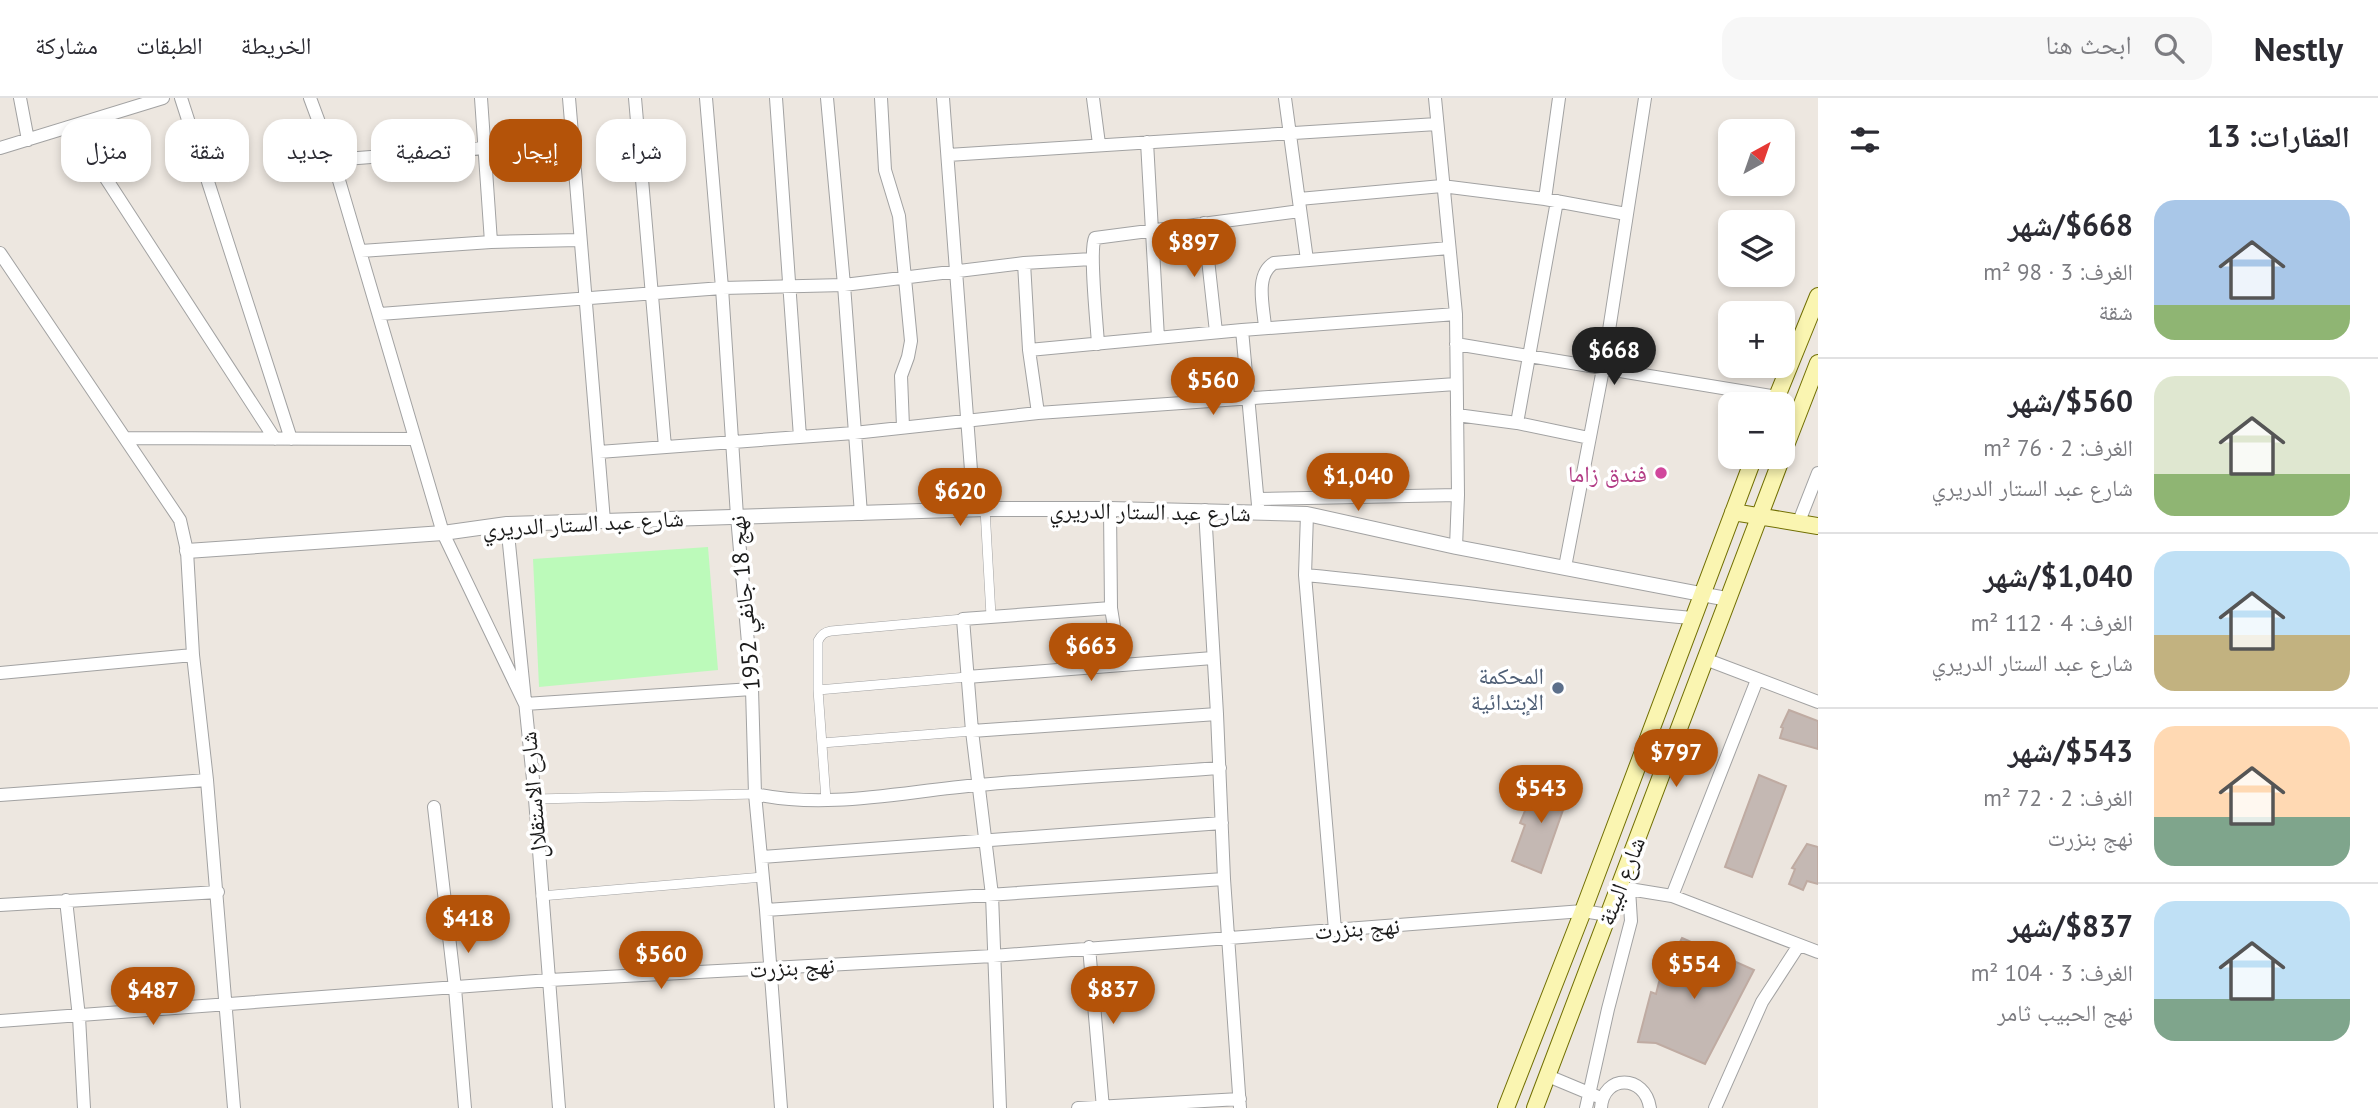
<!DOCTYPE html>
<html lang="ar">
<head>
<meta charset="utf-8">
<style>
  :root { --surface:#fff; --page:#f7f7f7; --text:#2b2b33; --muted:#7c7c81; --line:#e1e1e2; --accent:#b45309 }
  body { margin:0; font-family:"PT Sans","Noto Naskh Arabic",sans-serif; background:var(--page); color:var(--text); direction:rtl; height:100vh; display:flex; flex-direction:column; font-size:26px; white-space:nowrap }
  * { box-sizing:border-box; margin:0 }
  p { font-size:23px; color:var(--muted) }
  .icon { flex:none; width:38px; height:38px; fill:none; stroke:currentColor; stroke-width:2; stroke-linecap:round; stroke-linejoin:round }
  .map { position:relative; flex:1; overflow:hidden; direction:ltr }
  .drawer { display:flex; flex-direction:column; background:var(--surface); width:560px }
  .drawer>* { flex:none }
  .hud { position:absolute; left:21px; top:21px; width:665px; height:63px; direction:rtl; display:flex; gap:14px }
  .needle { width:46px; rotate:40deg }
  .controls { position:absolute; left:1718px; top:21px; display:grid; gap:14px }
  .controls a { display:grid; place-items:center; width:77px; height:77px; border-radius:14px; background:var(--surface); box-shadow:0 4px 10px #0003; font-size:35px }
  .price { position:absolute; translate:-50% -60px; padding:0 16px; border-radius:24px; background:var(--accent); color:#fff; font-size:23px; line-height:46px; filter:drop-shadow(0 2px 4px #0008) }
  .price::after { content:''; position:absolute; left:50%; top:42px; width:21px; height:16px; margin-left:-10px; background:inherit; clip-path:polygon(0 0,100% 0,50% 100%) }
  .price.active { background:#222; color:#fff }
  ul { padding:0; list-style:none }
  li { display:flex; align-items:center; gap:21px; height:175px; padding:0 28px }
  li+li { border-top:2px solid var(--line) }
  li span { display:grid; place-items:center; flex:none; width:196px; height:140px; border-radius:21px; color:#555 }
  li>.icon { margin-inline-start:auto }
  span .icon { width:84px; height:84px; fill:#fffc; stroke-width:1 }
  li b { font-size:30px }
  h2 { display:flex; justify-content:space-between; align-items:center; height:84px; padding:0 28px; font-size:30px }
  .chip { padding:0 24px; border-radius:21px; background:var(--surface); box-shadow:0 4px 10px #0003; font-size:24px; line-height:63px }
  .chip.active { background:var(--accent); color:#fff }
  header { display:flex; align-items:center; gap:42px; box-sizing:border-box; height:98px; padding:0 35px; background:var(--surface); border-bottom:2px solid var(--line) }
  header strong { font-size:33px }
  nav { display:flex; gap:38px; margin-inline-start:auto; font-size:24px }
  .search { width:490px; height:63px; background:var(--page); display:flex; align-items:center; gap:18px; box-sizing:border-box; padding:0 24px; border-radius:21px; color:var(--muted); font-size:26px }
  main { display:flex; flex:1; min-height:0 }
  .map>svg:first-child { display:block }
  .park { fill:#bcfaba }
  .building { fill:#c4b8b3; stroke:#bfaba2; stroke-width:2 }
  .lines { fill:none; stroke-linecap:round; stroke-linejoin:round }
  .pedestrian-casing { stroke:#a2a2a2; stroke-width:10 }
  .minor-casing { stroke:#a2a2a2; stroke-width:14 }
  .tertiary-casing { stroke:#a2a2a2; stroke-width:16 }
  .secondary-casing { stroke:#716f03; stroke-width:18 }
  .pedestrian { stroke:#fff; stroke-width:9 }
  .minor { stroke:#fff; stroke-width:12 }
  .tertiary { stroke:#fff; stroke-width:14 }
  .secondary { stroke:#faf5b1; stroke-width:16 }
  .hotel-dot { fill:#d1479c; stroke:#fff; stroke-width:2.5 }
  .service-dot { fill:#5c6f8a; stroke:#fff; stroke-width:2.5 }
  .labels { text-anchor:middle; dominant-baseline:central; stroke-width:7; stroke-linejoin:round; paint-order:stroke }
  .hotel-label { font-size:23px; fill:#b23c85; stroke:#fff; text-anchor:end }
  .street-label { font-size:23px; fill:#1b1b1b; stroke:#fff }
  .service-label { font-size:23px; fill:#4e5e75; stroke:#fff; text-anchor:end }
</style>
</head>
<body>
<header>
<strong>Nestly</strong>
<div class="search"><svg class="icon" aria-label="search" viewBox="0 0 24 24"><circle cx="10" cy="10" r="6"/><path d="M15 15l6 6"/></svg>ابحث هنا</div>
<nav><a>الخريطة</a><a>الطبقات</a><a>مشاركة</a></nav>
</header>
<main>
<section class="drawer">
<h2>العقارات: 13<svg class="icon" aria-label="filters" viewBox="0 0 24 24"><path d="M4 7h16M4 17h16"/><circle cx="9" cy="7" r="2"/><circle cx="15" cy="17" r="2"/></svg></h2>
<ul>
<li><span style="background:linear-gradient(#a9c7e8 75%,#8fb573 0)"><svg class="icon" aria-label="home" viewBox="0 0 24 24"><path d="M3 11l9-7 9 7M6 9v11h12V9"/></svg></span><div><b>$668/شهر</b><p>الغرف: 3 · 98 m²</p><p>شقة</p></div></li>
<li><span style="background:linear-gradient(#dfe7d0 70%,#8fb573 0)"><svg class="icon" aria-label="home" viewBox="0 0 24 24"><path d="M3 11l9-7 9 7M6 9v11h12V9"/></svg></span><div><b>$560/شهر</b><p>الغرف: 2 · 76 m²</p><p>شارع عبد الستار الدريري</p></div></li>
<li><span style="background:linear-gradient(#bfe0f5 60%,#c2b280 0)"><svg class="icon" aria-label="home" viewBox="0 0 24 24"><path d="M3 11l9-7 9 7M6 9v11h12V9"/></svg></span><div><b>$1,040/شهر</b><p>الغرف: 4 · 112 m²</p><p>شارع عبد الستار الدريري</p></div></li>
<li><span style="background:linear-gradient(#ffd9b3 65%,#7fa58c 0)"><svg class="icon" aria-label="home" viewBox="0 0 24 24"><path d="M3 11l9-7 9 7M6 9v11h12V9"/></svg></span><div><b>$543/شهر</b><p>الغرف: 2 · 72 m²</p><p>نهج بنزرت</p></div></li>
<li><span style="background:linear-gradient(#bfe0f5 70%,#7fa58c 0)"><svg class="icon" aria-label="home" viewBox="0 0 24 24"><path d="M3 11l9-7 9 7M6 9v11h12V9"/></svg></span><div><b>$837/شهر</b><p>الغرف: 3 · 104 m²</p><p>نهج الحبيب ثامر</p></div></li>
</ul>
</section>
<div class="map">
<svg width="1818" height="1010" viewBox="0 0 1818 1010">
  <rect width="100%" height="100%" fill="#ede7e0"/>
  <path class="park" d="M708,449L718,572L539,589L533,461Z"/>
  <path class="building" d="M1789,612L1818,623V651L1780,640L1783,630L1781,629Z
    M1759,677L1786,688L1752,779L1725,769Z
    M1544,679L1571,689L1541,775L1512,763L1525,727L1520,725L1529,703L1536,706Z
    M1807,746L1818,749V786L1807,783L1803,792L1789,786L1795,771L1792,770Z
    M1682,840L1754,872L1705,966L1656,945L1638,944L1651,894L1656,896L1659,884Z"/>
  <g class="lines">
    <defs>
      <path id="pedestrian" d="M985,411L991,518
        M818,592L967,579
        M822,645L972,633
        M535,701L755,696
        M826,702L818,592V543C821,537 824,534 831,533L963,521
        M541,798L763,779"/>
      <path id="minor" d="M20,0L28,42
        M181,0L291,341
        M310,0L333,62L443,435L525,606L752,591
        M481,0L491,144
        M569,0L604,423
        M635,0L665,349
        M706,0L722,190L737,418L752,591L755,696L766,812L781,1010
        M776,0L800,339
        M827,0L844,187L861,416
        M881,0L885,72L899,118L911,243L908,259L901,278L903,329
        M943,0L974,412
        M1093,0L1099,46
        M1285,0L1307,162
        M1435,0L1456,216L1458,397L1456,449
        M72,28L275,341
        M1147,44L1158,240
        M0,50L163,0
        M948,57L1437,26
        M333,62L484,50
        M1299,101L1442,88L1545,101L1626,116
        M1545,101L1559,0
        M1204,125L1216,234
        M361,153L491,144L580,142
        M0,155L180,422L187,453L193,557L0,575
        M1024,165L1029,252L1038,315
        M380,216L722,190L844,187L1024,165L1092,161
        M1265,230C1264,210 1254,177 1274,165L1449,150
        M1242,232L1258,407
        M1098,246C1097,227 1089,152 1095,140L1300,113
        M1456,246L1777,299
        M1029,252L1242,232L1456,216
        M1457,317L1517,325L1589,340
        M1517,325L1557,103
        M126,340L414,341
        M599,354L854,335L1038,315L1456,286
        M1258,401L1458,397
        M1110,411L1111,510L1120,566
        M1205,412L1217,616L1224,781L1240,1010
        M1307,416L1305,477L1335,832
        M507,426L535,701L559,1010
        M1798,426L1818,375
        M1565,469L1603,271L1645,0
        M1305,477C1435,489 1563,509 1692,520
        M193,557L207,682L234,1010
        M1705,561L1818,604
        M967,579L1213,560
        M972,633L1217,616
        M755,696C828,712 905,693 979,687C1059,680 1139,676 1220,670
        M0,697L207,682
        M434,709L455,890L465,1010
        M761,759L1222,725
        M1623,790L1672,798L1818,854
        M1672,798L1757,582
        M66,802L79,919L84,1010
        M0,807L218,794
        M766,812L1224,781
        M1089,849L1103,1010
        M0,923L550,882L993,858L1583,813L1608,817
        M1548,978L1596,998
        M1000,1010L992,797L972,633L963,521L1111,510
        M1078,1010L1240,1001
        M1586,1010L1608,911L1631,823L1629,791
        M1601,1010C1603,976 1645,976 1650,1010
        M1715,1010L1762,904L1799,847"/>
      <path id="tertiary" d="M187,453L443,435L507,426L985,411H1110L1307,416L1456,449L1727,501"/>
      <path id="secondary" d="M1774,306L1818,198
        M1783,355L1818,265
        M1733,414L1818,428
        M1506,1010L1583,813L1754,359
        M1535,1010L1782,359"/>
    </defs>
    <use href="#pedestrian" class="pedestrian-casing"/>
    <use href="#minor" class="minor-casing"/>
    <use href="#tertiary" class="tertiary-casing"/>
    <use href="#secondary" class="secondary-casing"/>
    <use href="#pedestrian" class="pedestrian"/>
    <use href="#minor" class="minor"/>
    <use href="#tertiary" class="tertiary"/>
    <use href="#secondary" class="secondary"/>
  </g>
  <circle class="hotel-dot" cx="1661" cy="375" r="7"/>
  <circle class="service-dot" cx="1558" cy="590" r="7"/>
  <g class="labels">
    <g class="hotel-label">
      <text x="1647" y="375">فندق زاما</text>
    </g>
    <g class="street-label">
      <text transform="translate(1150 413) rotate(1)">شارع عبد الستار الدريري</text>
      <text transform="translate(583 425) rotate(-3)">شارع عبد الستار الدريري</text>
      <text transform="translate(744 505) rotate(-95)">نهج 18 جانفي 1952</text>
      <text transform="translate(533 697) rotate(-95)">شارع الاستقلال</text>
      <text transform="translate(1621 783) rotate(-69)">شارع البيئة</text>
      <text transform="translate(1357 830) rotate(-4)">نهج بنزرت</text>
      <text transform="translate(792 869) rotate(-3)">نهج بنزرت</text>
    </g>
    <g class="service-label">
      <text x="1544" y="577">المحكمة<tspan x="1544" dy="26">الإبتدائية</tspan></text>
    </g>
  </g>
</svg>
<div class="controls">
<a><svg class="needle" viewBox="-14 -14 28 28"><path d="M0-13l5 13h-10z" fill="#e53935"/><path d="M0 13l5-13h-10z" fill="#7c7c81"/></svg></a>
<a><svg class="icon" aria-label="layers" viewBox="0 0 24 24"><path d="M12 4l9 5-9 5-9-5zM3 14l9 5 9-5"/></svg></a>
<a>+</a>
<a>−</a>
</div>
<b class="price" style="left:1194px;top:181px">$897</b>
<b class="price active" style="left:1614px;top:289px">$668</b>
<b class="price" style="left:1213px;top:319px">$560</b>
<b class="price" style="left:1358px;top:415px">$1,040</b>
<b class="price" style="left:960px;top:430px">$620</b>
<b class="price" style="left:1091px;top:585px">$663</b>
<b class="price" style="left:1676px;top:691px">$797</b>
<b class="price" style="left:1541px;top:727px">$543</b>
<b class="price" style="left:468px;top:857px">$418</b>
<b class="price" style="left:661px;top:893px">$560</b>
<b class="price" style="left:1694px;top:903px">$554</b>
<b class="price" style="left:1113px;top:928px">$837</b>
<b class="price" style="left:153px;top:929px">$487</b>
<div class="hud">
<a class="chip">شراء</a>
<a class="chip active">إيجار</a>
<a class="chip">تصفية</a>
<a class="chip">جديد</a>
<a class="chip">شقة</a>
<a class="chip">منزل</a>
</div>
</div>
</main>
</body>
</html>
